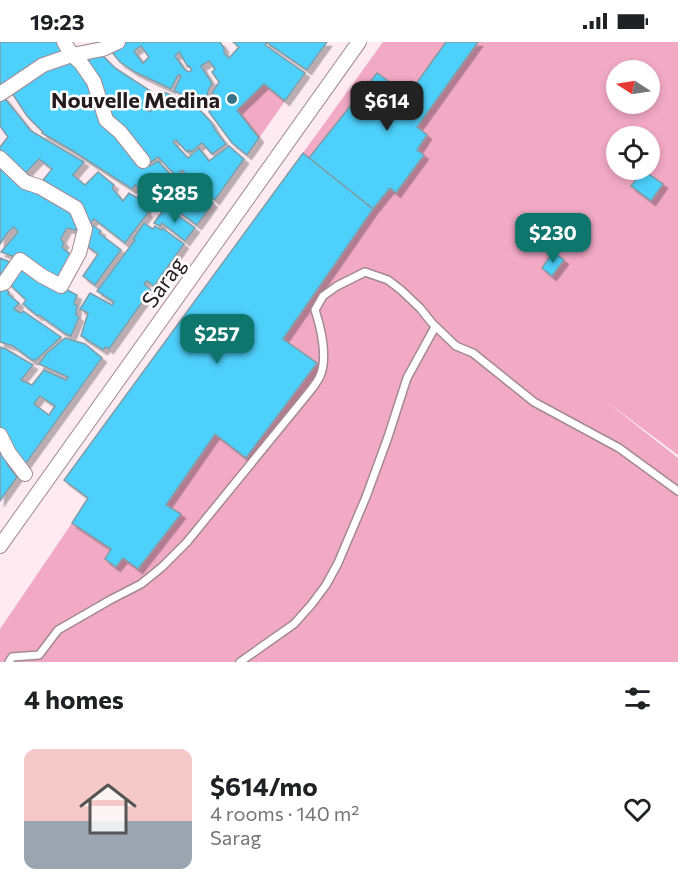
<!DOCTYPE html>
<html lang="en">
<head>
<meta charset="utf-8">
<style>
  :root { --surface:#fff; --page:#f6f6f6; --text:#202124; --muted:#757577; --line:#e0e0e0; --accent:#0f766e }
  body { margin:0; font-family:Commissioner,sans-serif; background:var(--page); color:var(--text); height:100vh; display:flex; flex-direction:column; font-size:22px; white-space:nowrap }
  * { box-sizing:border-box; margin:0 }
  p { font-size:20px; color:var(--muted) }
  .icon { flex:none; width:33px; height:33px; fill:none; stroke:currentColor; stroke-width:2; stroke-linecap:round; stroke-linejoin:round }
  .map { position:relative; height:620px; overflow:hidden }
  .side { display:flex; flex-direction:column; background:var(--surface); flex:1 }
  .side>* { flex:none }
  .needle { width:39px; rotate:282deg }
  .controls { position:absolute; left:606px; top:18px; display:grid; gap:12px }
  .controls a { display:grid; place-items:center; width:54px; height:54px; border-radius:50%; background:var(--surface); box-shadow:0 3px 9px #0003; font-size:30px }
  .price { position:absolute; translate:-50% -51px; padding:0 14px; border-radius:12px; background:var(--accent); color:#fff; font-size:20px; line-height:39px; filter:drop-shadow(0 2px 3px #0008) }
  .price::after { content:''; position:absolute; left:50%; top:36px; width:18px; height:14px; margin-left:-9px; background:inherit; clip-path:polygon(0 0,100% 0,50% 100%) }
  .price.current { background:#222; color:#fff }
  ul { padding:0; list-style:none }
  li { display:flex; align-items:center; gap:18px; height:150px; padding:0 24px }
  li+li { border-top:2px solid var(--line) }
  li span { display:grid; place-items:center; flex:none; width:168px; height:120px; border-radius:12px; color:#555 }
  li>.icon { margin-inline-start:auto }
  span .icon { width:72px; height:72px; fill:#fffc; stroke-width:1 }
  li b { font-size:26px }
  h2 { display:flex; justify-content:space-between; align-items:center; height:72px; padding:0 24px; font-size:26px }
  .status { display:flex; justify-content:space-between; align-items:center; height:42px; padding:0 30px; background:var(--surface); direction:ltr }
  .status svg { height:16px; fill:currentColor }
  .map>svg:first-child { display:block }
  .green { fill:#f2a9c4; fill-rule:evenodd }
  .building { fill:#4dd0fb; stroke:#809ba6; stroke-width:1.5; fill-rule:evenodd; filter:url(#shadow) }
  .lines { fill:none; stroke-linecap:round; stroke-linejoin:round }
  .lane-casing { stroke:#a38992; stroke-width:10 }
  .street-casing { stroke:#a38992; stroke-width:16 }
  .lane { stroke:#fff; stroke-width:7 }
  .street { stroke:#fff; stroke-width:14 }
  .poi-dot { fill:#367489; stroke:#fff; stroke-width:2 }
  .labels { text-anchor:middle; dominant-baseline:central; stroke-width:5; stroke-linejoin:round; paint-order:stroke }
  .poi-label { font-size:22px; font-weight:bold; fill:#261c1f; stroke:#fff; text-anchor:end }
  .street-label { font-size:22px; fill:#261c1f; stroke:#fff }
</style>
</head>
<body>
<div class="status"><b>19:23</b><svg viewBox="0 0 49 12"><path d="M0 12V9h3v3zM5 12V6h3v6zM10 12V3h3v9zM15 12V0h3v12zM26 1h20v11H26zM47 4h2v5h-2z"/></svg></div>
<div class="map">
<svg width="678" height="620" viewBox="0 0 678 620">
  <defs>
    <filter id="shadow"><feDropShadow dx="4.5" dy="4.5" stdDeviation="0" flood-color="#0004"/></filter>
  </defs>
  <rect width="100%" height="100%" fill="#fdebf1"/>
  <path class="green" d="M383,0H678V413L603,357L678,416V620H0V587L72,481L111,507L105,518L116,525L123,516L138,526L181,473L166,463L215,392L246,416L317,322L283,297L373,167L303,111ZM616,28H650V62H616ZM616,94H650V128H616Z
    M264,42L285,59L259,96L237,68Z"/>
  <path class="building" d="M0,0H58L63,10L0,46Z
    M124,0H220L224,6V11L229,16L239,5L233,0H327L307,28L267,1L265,3L305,31L285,59L264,42L237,68L259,96L247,113L232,101L209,70L217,54L212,51L219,40L212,30L215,27L209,19L201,24L212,41L208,49L206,63L174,49L181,34L178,33L171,47L135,30L120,20L111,9ZM141,4L149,15L143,21L134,9ZM179,10L188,25L189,24L192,28L189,30L185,28L175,14Z
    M446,0H478L417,85L427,93L417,108L424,113L396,151L390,146L373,167L309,116L359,53L387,77L398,61L370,40L377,31L408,53Z
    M100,11L115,26L152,50L145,67L150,70L161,49L181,57L199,67L211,80L216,89L226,102L212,112L202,101L191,110L189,108L187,110L176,98L173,100L188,116L199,106L209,119L229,104L244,117L215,158L199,145L182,128L176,134L158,115L150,121L110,78L85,21Z
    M73,17L99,62L150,124L158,119L176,138L181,132L196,147L213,161L197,183L176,168L135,143L132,147L73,109L42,91L43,90L27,74L12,51L46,26Z
    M3,54L31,89L84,120L73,133L85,143L98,130L114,143L112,146L123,159L129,151L137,156L141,150L151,158L145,168L148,171L125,201L94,177L87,185L40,142L52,127L39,117L24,133L0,112V105L8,95L0,84V56Z
    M303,111L373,167L283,297L317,321L246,416L215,392L166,463L181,472L138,527L123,516L116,525L105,517L111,507L72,481L88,456L64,438Z
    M0,122L74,168L81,187L75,188L67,186L61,197L64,201L62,205L72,214L57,239L18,216L1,210L18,190L14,185L8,190L0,202Z
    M643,128L663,142L651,159L631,144Z
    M164,167L176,172L195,186L185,199L162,181L160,184L154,181Z
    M144,181L153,187L155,184L161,188L162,186L184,202L154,244L147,239L144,242L151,248L109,307L106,305L103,308L81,294L88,271L80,267L90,251L112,263L114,260L97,249L135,198L133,197Z
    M92,183L101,189L99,191L121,208L95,243L83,234L98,212L83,201L89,186Z
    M553,210L564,218L552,234L542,226Z
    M0,216L13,221L0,239Z
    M21,223L77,253L74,262L77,263L76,273L79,275L71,294L66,292L39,273L38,274L23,262L26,258L8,241Z
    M0,244H2L9,250L8,252L19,261L14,267L21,271L23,269L61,295L36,318H32L13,304L0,300Z
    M65,296L85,302L102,316L24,424L0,387V305L6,307L33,323L21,338L32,343L44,328L66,338L68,335L39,322L46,312ZM40,354L55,364L49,373L34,362Z
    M0,401L10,420L7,422L17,435L0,459Z"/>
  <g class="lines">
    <defs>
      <path id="lane" d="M9,620L12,615L39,613L58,588L110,558L141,542L162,525L187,500L306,354C311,348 317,341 320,334C328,316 321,286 315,268L323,254L337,244L365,230L388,238L401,248L420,266L432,281L456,304L473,311L534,360L619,406L678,449
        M240,620L294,582L311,563L326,543L338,521L366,455L388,395L407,336L435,285"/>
      <path id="street" d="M64,0L72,13L81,21L94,40L106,78L120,90L143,119
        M0,52L43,23L72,13L103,7L118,0
        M0,116L25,140L40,145L76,166L85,187L79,211L61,244L42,234L20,218L4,241L0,242
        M0,393L9,411L25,432
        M0,504L359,0"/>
    </defs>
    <use href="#lane" class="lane-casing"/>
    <use href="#street" class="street-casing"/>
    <use href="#lane" class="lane"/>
    <use href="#street" class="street"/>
  </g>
  <circle class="poi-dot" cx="232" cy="57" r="6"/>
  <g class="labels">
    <g class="poi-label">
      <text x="220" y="57">Nouvelle Medina</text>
    </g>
    <g class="street-label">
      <text transform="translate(163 240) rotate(-54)">Sarag</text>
    </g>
  </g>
</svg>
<div class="controls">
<a><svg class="needle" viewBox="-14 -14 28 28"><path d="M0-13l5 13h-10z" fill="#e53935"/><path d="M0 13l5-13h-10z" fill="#757577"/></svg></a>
<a><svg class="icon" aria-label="locate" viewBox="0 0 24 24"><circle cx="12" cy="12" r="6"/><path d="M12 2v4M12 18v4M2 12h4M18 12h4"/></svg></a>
</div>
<b class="price current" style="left:387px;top:90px">$614</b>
<b class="price" style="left:175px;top:182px">$285</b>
<b class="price" style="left:553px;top:222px">$230</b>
<b class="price" style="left:217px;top:323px">$257</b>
</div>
<section class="side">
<h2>4 homes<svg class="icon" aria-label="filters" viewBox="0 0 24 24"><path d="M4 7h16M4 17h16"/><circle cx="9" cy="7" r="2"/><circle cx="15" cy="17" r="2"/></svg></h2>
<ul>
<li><span style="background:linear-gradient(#f6c9c9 60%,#9aa5b1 0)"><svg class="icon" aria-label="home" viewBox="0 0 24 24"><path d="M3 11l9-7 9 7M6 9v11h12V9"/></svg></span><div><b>$614/mo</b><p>4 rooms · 140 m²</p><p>Sarag</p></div><svg class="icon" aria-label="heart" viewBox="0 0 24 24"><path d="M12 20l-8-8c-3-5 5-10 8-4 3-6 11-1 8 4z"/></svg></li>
</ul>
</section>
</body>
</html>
